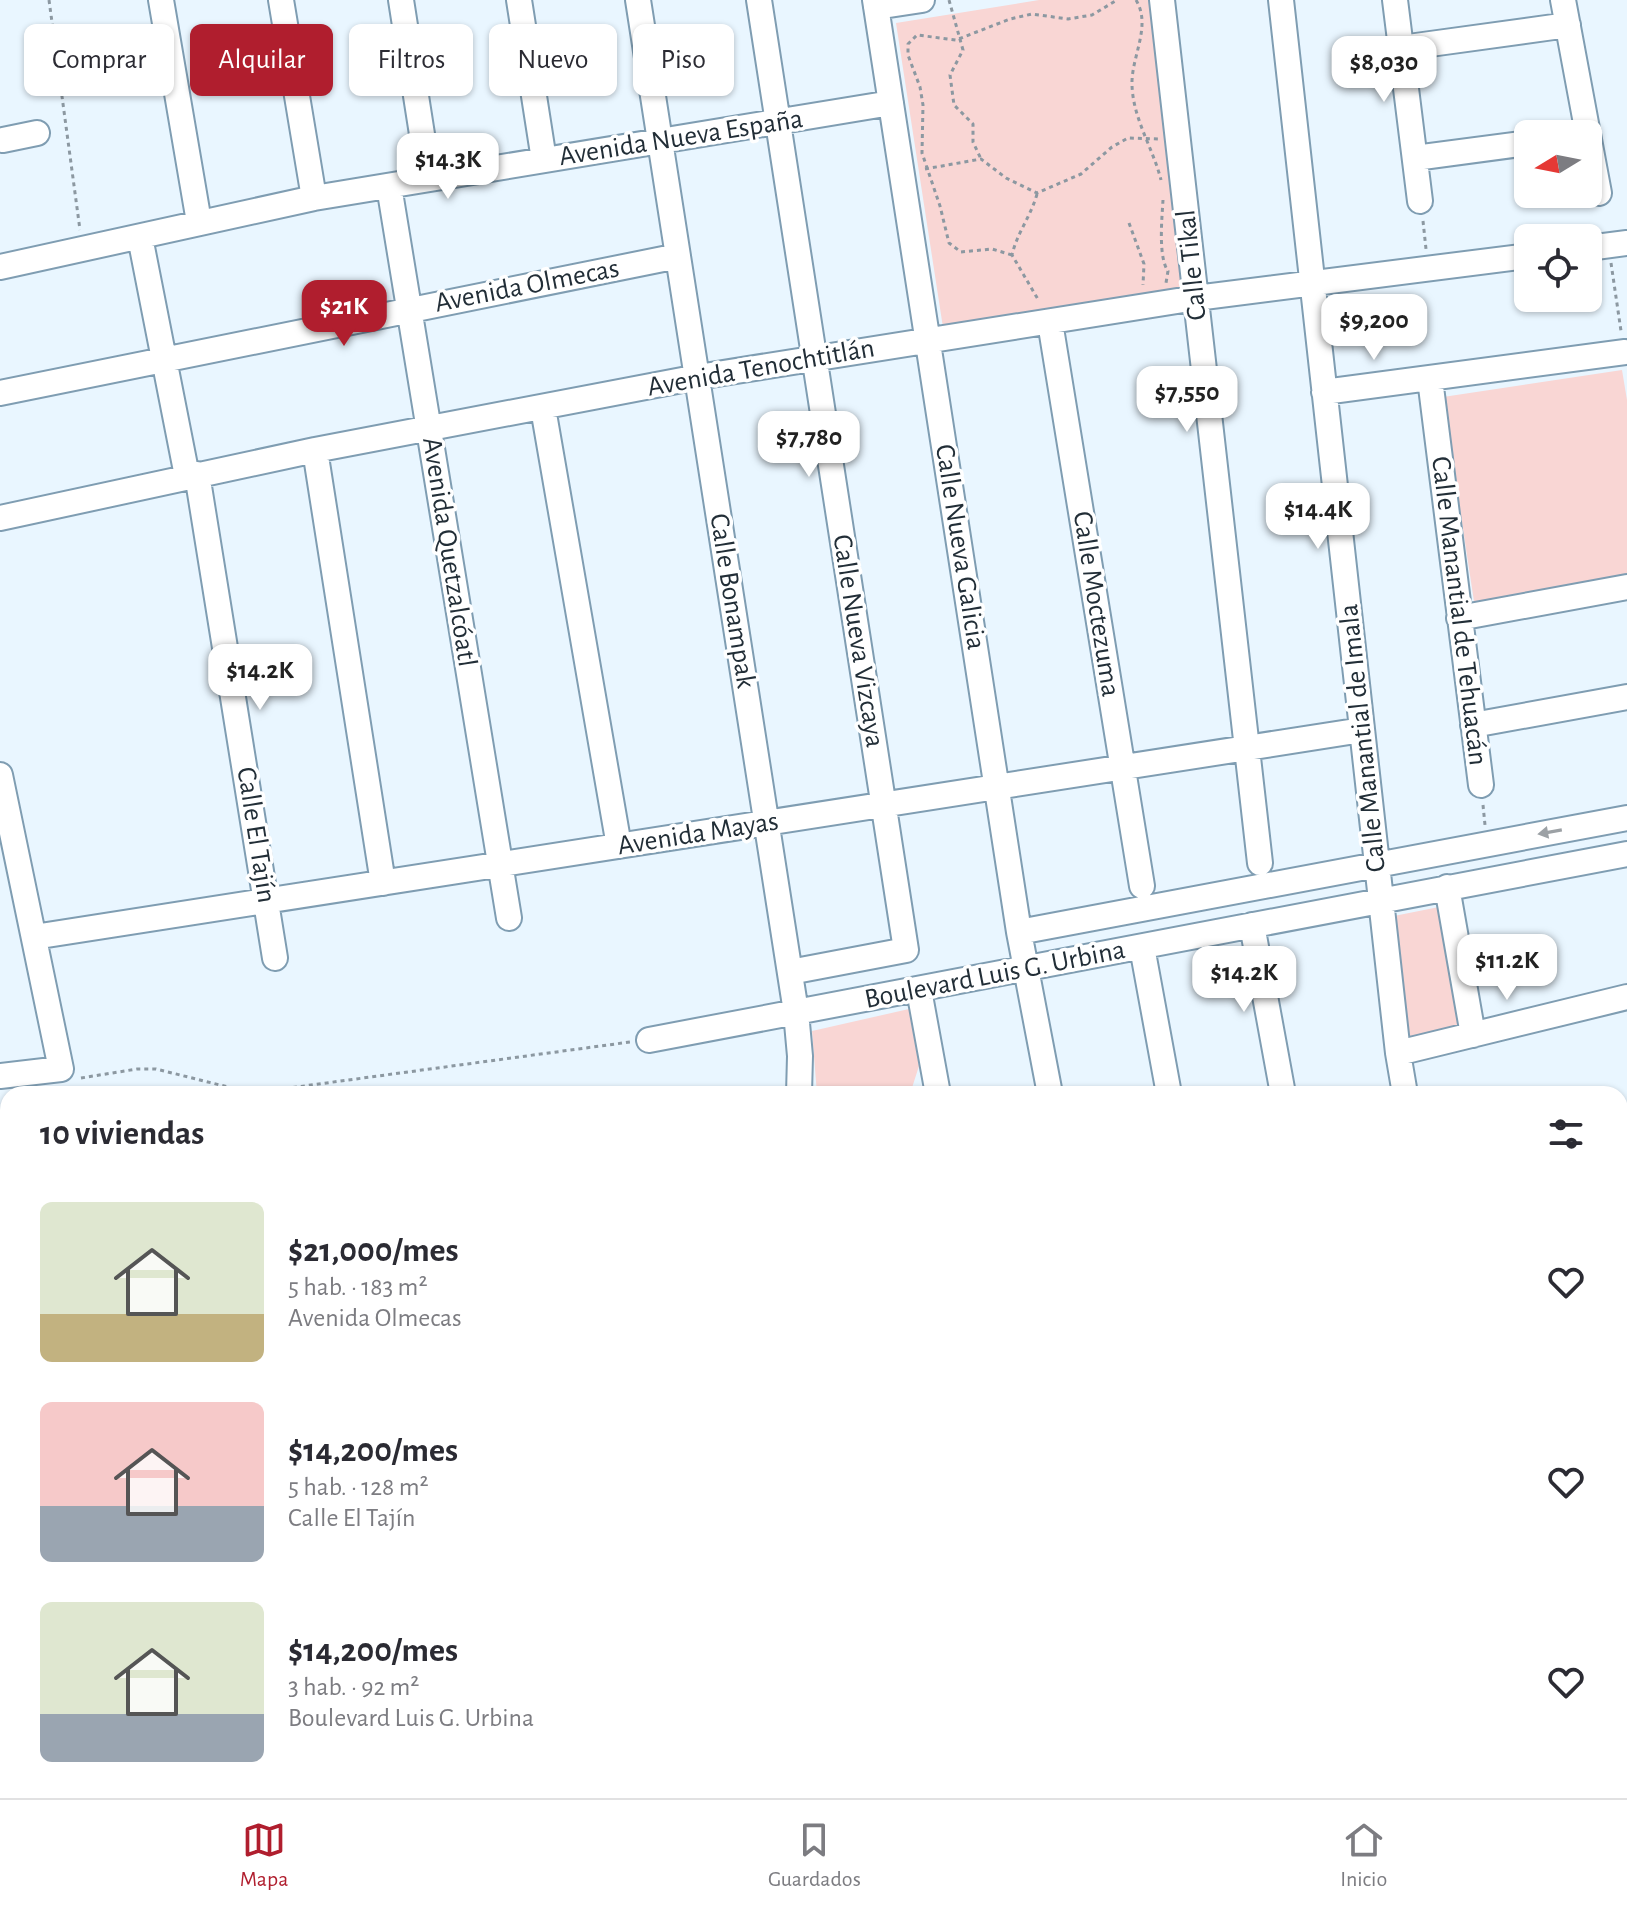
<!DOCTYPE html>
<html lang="es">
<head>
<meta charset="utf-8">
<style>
  :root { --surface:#fff; --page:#f7f7f7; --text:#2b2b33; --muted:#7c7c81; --line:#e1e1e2; --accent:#b01e2e }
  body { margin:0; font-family:"Alegreya Sans",sans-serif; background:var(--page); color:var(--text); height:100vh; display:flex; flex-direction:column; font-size:30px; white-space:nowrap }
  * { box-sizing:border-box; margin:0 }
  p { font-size:26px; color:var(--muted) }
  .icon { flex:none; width:44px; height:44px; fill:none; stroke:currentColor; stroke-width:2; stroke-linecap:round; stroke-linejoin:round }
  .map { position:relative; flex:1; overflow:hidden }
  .panel { position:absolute; left:0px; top:1086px; width:1628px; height:712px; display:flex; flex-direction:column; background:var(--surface); border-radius:24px 24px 0 0; box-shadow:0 2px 6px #0004 }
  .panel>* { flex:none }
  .banner { position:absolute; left:24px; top:24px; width:800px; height:72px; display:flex; gap:16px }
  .needle { width:52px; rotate:260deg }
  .controls { position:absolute; left:1514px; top:120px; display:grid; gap:16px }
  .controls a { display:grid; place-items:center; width:88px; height:88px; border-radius:12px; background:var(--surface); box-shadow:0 2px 6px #0004; font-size:40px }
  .price { position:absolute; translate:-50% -68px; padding:0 18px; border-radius:16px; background:#fff; color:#222; font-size:26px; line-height:52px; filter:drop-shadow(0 2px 4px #0008) }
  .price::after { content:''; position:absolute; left:50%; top:48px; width:24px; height:18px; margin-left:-12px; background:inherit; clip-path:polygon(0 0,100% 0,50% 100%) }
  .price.selected { background:var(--accent); color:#fff }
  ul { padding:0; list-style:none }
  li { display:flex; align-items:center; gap:24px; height:200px; padding:0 40px }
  li span { display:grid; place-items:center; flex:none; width:224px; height:160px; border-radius:12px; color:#555 }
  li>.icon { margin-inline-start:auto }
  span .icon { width:96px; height:96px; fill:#fffc; stroke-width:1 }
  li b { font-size:34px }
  h2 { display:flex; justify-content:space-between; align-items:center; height:96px; padding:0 40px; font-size:34px }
  .tag { padding:0 28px; border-radius:12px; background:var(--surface); box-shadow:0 2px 6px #0004; font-size:28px; line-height:72px }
  .tag.selected { background:var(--accent); color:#fff }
  .tabs { display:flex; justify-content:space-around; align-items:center; height:112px; border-top:2px solid var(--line); background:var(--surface); font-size:22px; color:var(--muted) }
  .tabs a { display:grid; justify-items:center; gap:4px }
  .tabs .selected { color:var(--accent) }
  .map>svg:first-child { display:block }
  .green { fill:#f9d6d4 }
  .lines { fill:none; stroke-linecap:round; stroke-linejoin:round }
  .minor-casing { stroke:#7f9db2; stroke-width:28 }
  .path { stroke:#8c98a1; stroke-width:3; stroke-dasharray:4 4; stroke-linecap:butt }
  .minor { stroke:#fff; stroke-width:24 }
  .oneway { fill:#9ca1a5 }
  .labels { text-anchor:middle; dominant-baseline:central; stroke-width:7; stroke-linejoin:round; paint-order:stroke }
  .street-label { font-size:28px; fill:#222e37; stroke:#fff }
</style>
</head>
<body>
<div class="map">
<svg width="1627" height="1798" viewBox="0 0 1627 1798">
  <rect width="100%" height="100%" fill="#e9f6ff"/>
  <path class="green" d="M1039,0H1151L1187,295L944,334L896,23Z
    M1622,370L1627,400V585L1475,608L1443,397Z
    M1439,907L1460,1035L1406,1050L1389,917Z
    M909,1009L919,1066L910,1094H817L812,1031Z
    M1627,1140V1381L1620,1382V1141Z"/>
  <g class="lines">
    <defs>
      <path id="minor" d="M161,0L199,222
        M281,0L314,198
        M401,0L429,179
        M519,0L544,160
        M638,0L796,1012L800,1056L799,1094
        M759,0L906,950L790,972
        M875,0L1019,932L1050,1094
        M1162,0L1260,863
        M1281,0L1398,1053L1405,1094
        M1395,0L1420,201
        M1563,0L1599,193
        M876,7L922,0
        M1401,48L1568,25
        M3,140L37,133
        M1415,158L1528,143
        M389,186L509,918
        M140,237L187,476
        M1588,248L1627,243
        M0,267L314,198L891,103
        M1050,322L1142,886
        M1430,379L1481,785
        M1324,392L1625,352
        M0,393L678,256
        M543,408L619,846
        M315,450L383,883
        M197,474L275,958
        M0,518L315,450L698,377L1196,298L1528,256
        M1459,618L1627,587
        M1473,725L1627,697
        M0,775L61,1069L0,1076
        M1447,887L1473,1035
        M1252,925L1283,1094
        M1019,932L1627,818
        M34,937L1362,730
        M1142,947L1169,1094
        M919,990L938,1094
        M649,1040L1627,854
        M1398,1053L1627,997
        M1620,1122L1627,1120
        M0,1292L8,1297
        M0,1334L8,1339
        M1620,1390L1627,1389
        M1620,1660L1627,1698
        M1620,1745L1627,1743
        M328,1790L334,1798
        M374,1790L381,1798
        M912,1790L913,1798
        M945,1790L946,1798
        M1071,1790L1072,1798
        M1185,1790L1187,1798
        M1300,1790L1302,1798
        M1412,1790L1414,1798
        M1533,1790L1535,1798
        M1340,1798L1382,1790"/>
    </defs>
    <use href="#minor" class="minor-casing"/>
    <path class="path" d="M49,0L80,230
      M949,0L963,50L950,75L954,105L973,124V142L981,159
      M1136,0C1152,26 1131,57 1132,85C1133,119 1153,148 1161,180
      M925,169L981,159L1006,178L1037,193L1081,174L1112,147L1128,138L1158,139
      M1037,194C1031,216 1017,233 1012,255L1039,301
      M1163,200C1162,218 1158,257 1168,271L1166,283
      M1423,221L1426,249
      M1129,223L1144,264L1143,285
      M1012,255L992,249L961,252L949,243L940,206L922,153L923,105L920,87L908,55V44L917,35L956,40L1010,19L1032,14L1068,19L1092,15L1117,0
      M1611,263L1621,331
      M1483,805L1485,825
      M81,1078L137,1069H156L252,1093L630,1042"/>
    <use href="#minor" class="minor"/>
  </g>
  <defs><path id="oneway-solid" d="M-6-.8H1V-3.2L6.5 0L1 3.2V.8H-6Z" transform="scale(2)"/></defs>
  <use class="oneway" href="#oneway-solid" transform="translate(1550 832) rotate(170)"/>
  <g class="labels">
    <g class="street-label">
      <text transform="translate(681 138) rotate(-9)">Avenida Nueva España</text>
      <text transform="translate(1192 265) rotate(-96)">Calle Tikal</text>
      <text transform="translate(527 286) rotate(-11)">Avenida Olmecas</text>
      <text transform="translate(761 368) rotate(-10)">Avenida Tenochtitlán</text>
      <text transform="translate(960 547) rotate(81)">Calle Nueva Galicia</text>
      <text transform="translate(449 552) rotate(81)">Avenida Quetzalcóatl</text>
      <text transform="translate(732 601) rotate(81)">Calle Bonampak</text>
      <text transform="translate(1096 604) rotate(81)">Calle Moctezuma</text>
      <text transform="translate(1459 611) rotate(83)">Calle Manantial de Tehuacán</text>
      <text transform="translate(858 641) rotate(81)">Calle Nueva Vizcaya</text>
      <text transform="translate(1363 738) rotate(-96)">Calle Manantial de Imala</text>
      <text transform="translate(698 834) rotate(-9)">Avenida Mayas</text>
      <text transform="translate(256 835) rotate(81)">Calle El Tajín</text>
      <text transform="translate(995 975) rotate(-11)">Boulevard Luis G. Urbina</text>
    </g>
  </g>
</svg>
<div class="controls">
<a><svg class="needle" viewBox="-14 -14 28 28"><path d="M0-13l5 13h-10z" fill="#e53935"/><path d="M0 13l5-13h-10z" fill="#7c7c81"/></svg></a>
<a><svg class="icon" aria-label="locate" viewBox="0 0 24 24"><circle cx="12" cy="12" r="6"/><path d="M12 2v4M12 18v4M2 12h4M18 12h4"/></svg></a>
</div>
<b class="price" style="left:1384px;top:104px">$8,030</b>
<b class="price" style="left:448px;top:201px">$14.3K</b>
<b class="price selected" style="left:344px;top:348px">$21K</b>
<b class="price" style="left:1374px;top:362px">$9,200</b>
<b class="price" style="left:1187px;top:434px">$7,550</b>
<b class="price" style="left:809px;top:479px">$7,780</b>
<b class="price" style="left:1318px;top:551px">$14.4K</b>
<b class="price" style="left:260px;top:712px">$14.2K</b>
<b class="price" style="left:1507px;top:1002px">$11.2K</b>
<b class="price" style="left:1244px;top:1014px">$14.2K</b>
<div class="banner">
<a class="tag">Comprar</a>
<a class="tag selected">Alquilar</a>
<a class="tag">Filtros</a>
<a class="tag">Nuevo</a>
<a class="tag">Piso</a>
</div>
<section class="panel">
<h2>10 viviendas<svg class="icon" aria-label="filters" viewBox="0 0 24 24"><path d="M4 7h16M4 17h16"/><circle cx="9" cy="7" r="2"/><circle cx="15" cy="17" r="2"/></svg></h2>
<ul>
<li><span style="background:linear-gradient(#dfe7d0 70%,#c2b280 0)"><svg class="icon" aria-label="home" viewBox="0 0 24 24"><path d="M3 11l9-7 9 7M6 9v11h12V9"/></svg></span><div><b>$21,000/mes</b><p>5 hab. · 183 m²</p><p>Avenida Olmecas</p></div><svg class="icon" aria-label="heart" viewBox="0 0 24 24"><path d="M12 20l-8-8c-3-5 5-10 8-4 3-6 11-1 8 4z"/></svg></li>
<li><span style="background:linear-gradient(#f6c9c9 65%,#9aa5b1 0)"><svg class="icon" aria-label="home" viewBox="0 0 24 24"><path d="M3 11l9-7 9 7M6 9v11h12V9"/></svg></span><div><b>$14,200/mes</b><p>5 hab. · 128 m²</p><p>Calle El Tajín</p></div><svg class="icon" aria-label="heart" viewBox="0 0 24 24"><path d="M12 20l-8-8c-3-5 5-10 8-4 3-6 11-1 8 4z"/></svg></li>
<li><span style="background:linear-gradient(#dfe7d0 70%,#9aa5b1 0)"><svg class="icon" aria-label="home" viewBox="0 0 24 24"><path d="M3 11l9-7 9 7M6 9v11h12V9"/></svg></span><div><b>$14,200/mes</b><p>3 hab. · 92 m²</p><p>Boulevard Luis G. Urbina</p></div><svg class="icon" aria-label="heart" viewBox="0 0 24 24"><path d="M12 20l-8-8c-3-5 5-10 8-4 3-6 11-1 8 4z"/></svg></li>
</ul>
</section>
</div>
<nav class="tabs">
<a class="selected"><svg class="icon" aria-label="map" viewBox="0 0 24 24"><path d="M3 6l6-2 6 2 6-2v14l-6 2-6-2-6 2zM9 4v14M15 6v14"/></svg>Mapa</a>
<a><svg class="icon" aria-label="saved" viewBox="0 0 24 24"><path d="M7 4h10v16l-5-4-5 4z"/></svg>Guardados</a>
<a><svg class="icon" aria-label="home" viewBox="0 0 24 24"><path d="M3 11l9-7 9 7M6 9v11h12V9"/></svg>Inicio</a>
</nav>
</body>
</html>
